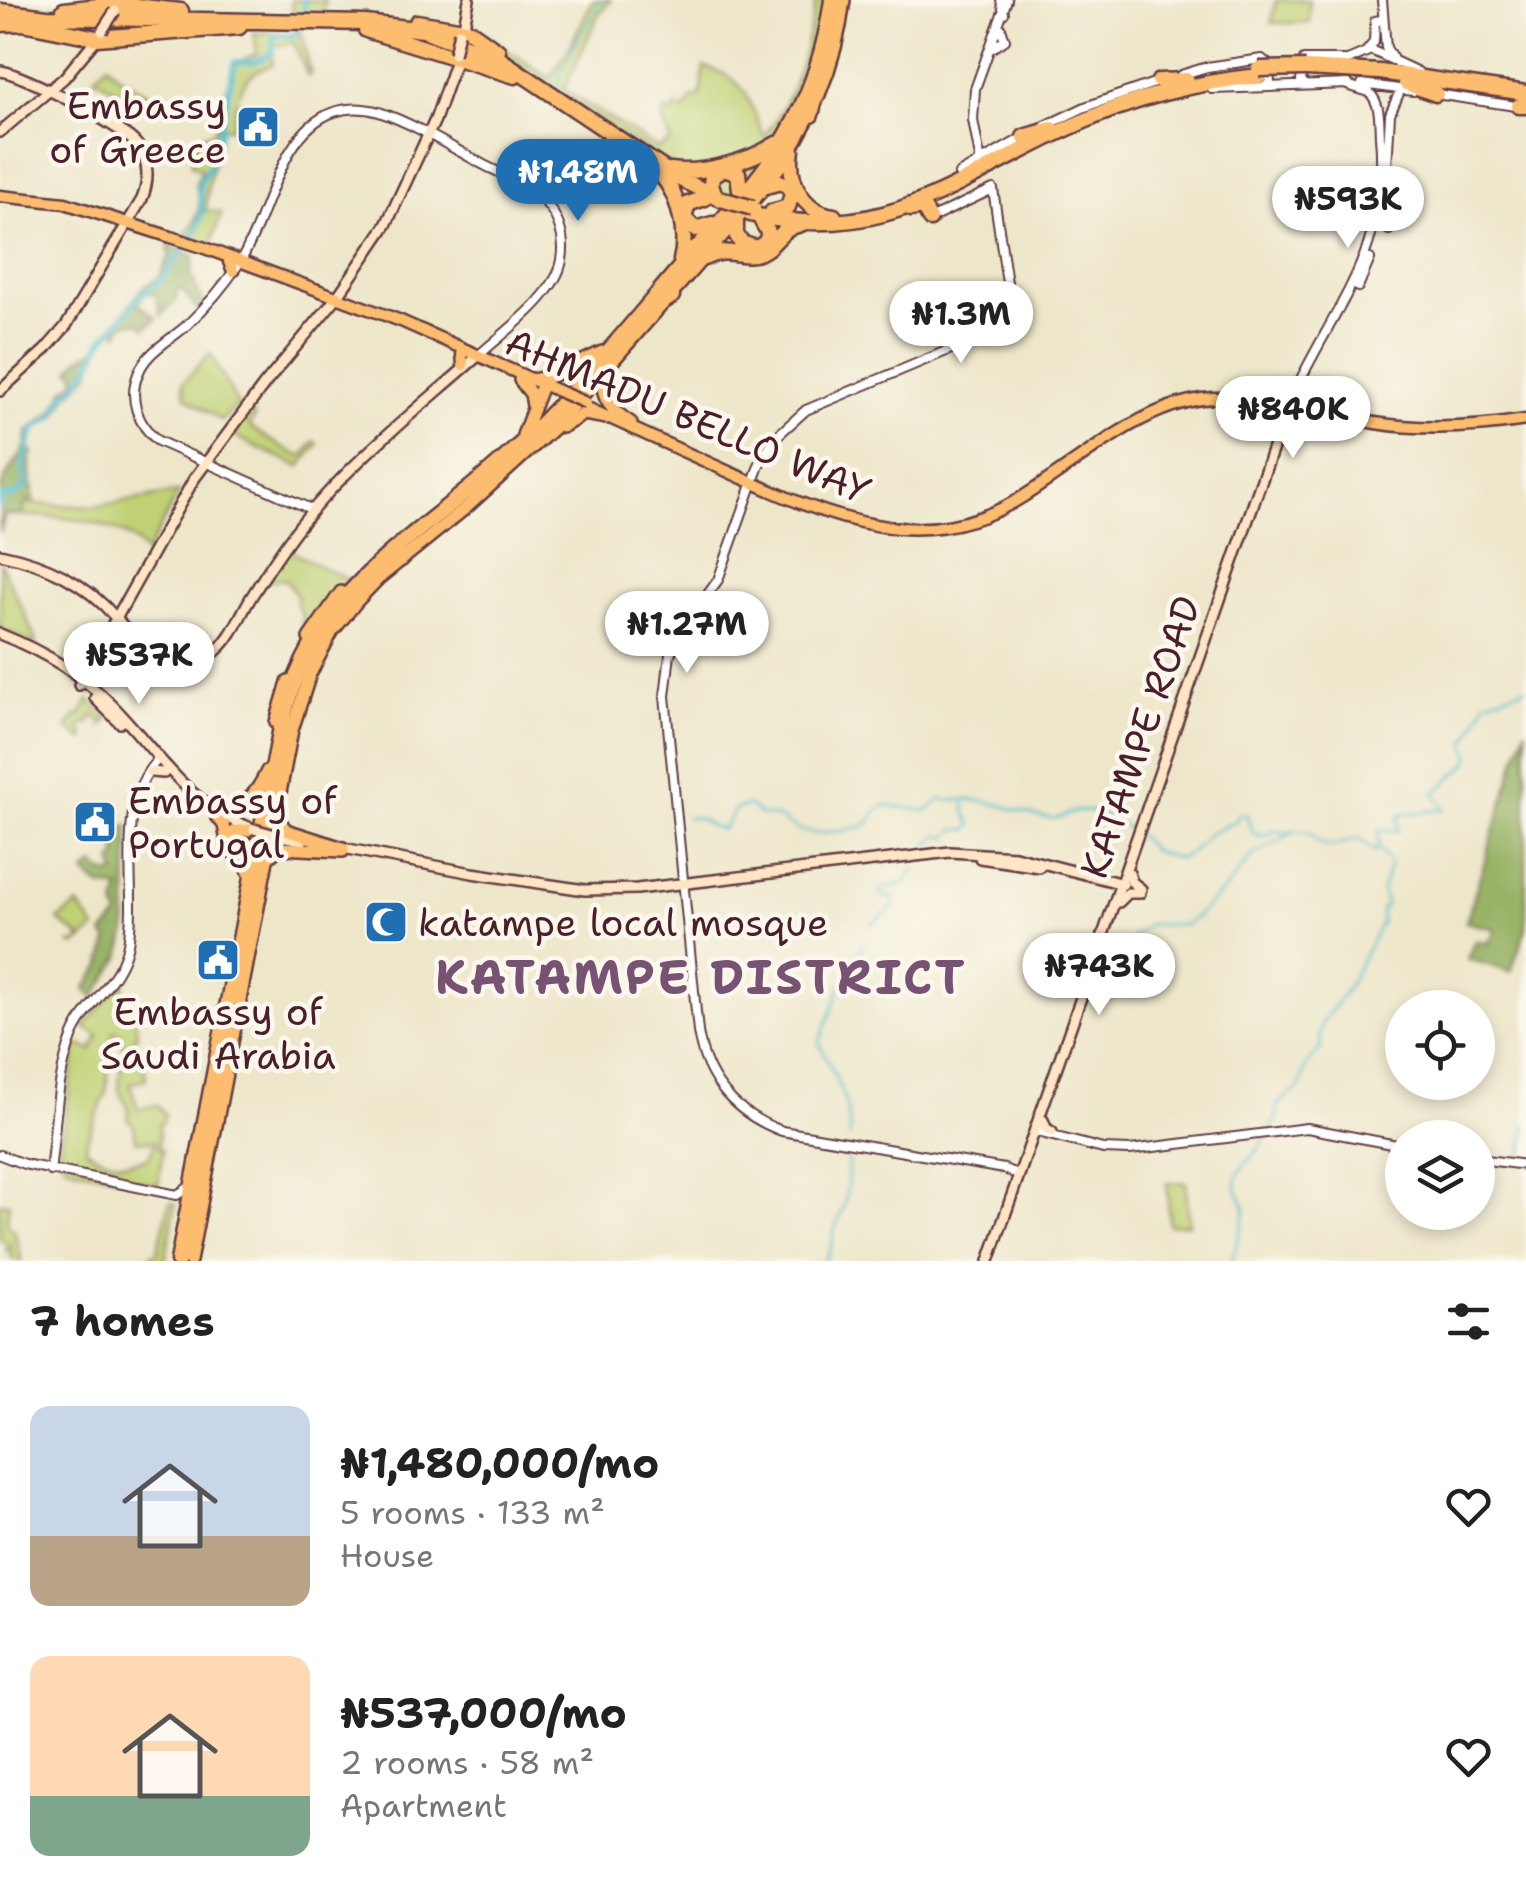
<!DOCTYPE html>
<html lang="en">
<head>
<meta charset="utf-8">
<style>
  :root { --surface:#fff; --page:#f2f2f2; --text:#222; --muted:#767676; --accent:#1f6fb2 }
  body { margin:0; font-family:"Shantell Sans",sans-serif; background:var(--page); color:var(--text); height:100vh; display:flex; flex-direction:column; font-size:38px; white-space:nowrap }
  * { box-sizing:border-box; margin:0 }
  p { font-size:32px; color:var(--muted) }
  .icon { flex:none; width:55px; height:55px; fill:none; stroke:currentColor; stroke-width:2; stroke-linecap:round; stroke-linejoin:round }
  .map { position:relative; height:1261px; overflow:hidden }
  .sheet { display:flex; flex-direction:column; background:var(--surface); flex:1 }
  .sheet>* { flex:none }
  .tools { position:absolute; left:1385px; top:990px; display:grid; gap:20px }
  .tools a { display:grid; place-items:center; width:110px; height:110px; border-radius:50%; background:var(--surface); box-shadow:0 5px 15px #0003; font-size:50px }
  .price { position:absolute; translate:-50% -85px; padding:0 22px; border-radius:35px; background:#fff; color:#222; font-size:32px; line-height:65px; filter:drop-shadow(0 2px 5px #0008) }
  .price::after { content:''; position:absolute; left:50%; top:60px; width:30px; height:22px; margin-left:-15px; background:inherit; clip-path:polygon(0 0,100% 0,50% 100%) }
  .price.current { background:var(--accent); color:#fff }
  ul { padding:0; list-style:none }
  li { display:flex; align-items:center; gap:30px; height:250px; padding:0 30px }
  li span { display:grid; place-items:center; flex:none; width:280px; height:200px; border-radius:20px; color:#555 }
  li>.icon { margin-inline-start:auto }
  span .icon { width:120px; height:120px; fill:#fffc; stroke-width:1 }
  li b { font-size:42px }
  h2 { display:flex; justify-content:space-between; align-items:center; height:120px; padding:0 30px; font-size:42px }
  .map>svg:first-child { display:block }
  .green { fill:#c0d174; stroke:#857850; stroke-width:2.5; fill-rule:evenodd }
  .forest { fill:#98b366; stroke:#716948; stroke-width:2.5 }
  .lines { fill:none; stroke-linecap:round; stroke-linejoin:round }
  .stream { stroke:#4fbbca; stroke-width:2.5 }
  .river { stroke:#4fbbca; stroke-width:6 }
  .tertiary-casing { stroke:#623d43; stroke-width:12 }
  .secondary-casing { stroke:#623d43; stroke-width:14 }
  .primary-casing { stroke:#623d43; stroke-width:15 }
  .trunk-casing { stroke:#623d43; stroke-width:16 }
  .motorway-casing { stroke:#623d43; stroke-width:19 }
  .tertiary { stroke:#fff; stroke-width:8 }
  .secondary { stroke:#fee5c5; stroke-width:9 }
  .primary { stroke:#fcbd6f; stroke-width:10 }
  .trunk { stroke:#fcbd6f; stroke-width:11 }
  .motorway { stroke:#fcbd6f; stroke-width:14 }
  .secondary-bridge-casing { stroke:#623d43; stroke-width:14; stroke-linecap:butt }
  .primary-bridge-casing { stroke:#623d43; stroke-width:15; stroke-linecap:butt }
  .motorway-bridge-casing { stroke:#623d43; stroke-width:19; stroke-linecap:butt }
  .secondary-bridge { stroke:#fee5c5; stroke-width:9 }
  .primary-bridge { stroke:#fcbd6f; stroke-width:10 }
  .motorway-bridge { stroke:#fcbd6f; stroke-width:14 }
  .labels { text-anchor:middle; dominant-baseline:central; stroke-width:9; stroke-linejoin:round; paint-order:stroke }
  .poi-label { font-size:38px; fill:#4a1f2b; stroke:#fbf7ec; text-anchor:start }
  .street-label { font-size:38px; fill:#4a1f2b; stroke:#fbf7ec }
  .district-label { font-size:48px; font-weight:bold; letter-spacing:2.5px; fill:#785273; stroke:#fbf7ec }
</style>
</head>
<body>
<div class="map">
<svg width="1526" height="1261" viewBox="0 0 1526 1261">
  <rect width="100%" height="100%" fill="#fbf7ec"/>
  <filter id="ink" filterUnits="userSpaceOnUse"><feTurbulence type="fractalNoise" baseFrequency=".01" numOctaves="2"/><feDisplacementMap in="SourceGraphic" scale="20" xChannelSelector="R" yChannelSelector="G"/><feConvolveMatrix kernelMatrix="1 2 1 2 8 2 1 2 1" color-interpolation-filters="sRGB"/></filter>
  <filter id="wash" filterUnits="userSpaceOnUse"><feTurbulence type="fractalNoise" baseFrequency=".0048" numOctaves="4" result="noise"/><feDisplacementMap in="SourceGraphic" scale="40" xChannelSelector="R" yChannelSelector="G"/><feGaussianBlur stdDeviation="2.25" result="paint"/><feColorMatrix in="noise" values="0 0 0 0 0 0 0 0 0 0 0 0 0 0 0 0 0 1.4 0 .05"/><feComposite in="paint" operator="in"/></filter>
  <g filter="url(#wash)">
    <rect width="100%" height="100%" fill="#ede6c9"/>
    <path class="green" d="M291,0H325L322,19L293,18Z
      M593,0H611L599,14L564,90L658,149L671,141L662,118L665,110L673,114L676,106L684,111L693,97H700L704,67C749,78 748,102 764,136C796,97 807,49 816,0H824C811,78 779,138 730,199L702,188L515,64L480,36L481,32L549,78L566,54Z
      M1276,0H1309V23H1271Z
      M254,32L302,34L311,74L308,76L294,43L274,46L272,65C241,71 235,100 232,128H221C217,159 206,178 206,211L222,213L210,246L183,237C197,222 204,204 195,185L202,170L191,165L199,136L214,132L234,63L257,54Z
      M107,64L122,79L148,93L141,105L94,77Z
      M210,353L238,405L222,421L186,397L183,383Z
      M249,410L255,417L249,425C264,440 281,444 298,456L305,454L314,441L318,444L300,467C276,454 253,448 231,433Z
      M179,492L146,554C126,520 59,517 22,515L28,499L33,504L94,507Z
      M286,549L350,581L322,612L306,640L302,638V615L295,600L299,598L285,579L265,581Z
      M0,561C11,590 28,613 36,644L0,629Z
      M89,700L109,719L102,725L103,722L92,715L89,724L83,723L80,727L85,738L82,740L67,728L77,715L80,716Z
      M78,905L96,929L74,946L71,944H76L80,937L58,920Z
      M125,978L122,997L128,1002L134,1000L137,1036L134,1037V1048H141L146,1079L130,1084L138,1109L157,1105L165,1114L163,1123L159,1124V1149L163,1150L158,1185L67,1166L61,1158L60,1146L77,1044L92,1050L98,1035L84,1027ZM114,1031L121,1034L125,1059H121L119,1091L129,1109L128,1119L134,1126L136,1140L155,1142L149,1157C126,1167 105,1162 86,1149L87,1140L106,1093L110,1059L106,1058Z
      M1186,1182L1189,1224L1169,1225L1167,1183Z
      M170,1202L176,1203L165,1261H142L157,1252Z
      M0,1203H9L7,1223L15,1232L22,1261L11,1259V1250H6L10,1244L0,1240Z"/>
    <path class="forest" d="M168,245L194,256L191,276L204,305L198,310L181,288L175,293L178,298L161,315L155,293L144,294L138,304L157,318L145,328L141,323H125L118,333L114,329L103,341L89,374L66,398L56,417L36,428L28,451L33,452C25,469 35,485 33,504L27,500L22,515H5L0,533C0,518 0,499 2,485C11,461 28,457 27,431L53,412L65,389L75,382L76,374L70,370L78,360L96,349L142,289L159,277L170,256Z
      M1526,728V928L1511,972L1468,959L1476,941L1489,943L1496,929L1466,922Z
      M105,824L129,826L126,934L120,958L94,997L85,989L102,965L108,941L103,934L119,916L115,905L120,889L100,886L85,873L94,865L105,874H116L113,862L118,854Z"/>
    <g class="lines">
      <path class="stream" d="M595,11L602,0
        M557,89L563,65L570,59L572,47L593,16
        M687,818C701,813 709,830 723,829L735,809L749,806L762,815L776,817L799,830L814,833L842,831L867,825L878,809L887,805L928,811L941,799C953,802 961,799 973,800C998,801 1023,815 1049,818C1060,820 1068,813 1078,811C1098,807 1143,834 1151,850L1178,859L1191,853L1209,834L1236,821L1239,814H1246L1253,833L1260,836L1277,831C1288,835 1291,830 1303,831C1313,832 1310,833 1317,840C1330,852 1343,842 1358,838L1375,851L1379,848L1378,832L1384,829L1398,831V818L1401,815L1444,809L1435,793L1469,762L1470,755L1466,744L1486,701L1526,688
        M928,845L939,835L947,838L955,829L968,830L972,824L965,813V804
        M870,925L891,910L894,903L893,898L881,895L880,890L905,883L915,869
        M1100,972L1119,957L1136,933L1149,924L1185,925L1191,921L1229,885L1253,855L1292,833
        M1269,1131L1277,1116V1105L1300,1087L1306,1066L1321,1048L1319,1036L1322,1023L1346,990L1382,921L1381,911L1386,904L1382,890L1390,863L1381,850
        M849,1137C852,1104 833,1072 819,1043L840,989L863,945
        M1522,1158L1526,1125
        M824,1261C837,1243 830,1238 836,1225C850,1197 848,1178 848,1147
        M1231,1261C1235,1252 1246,1216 1245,1207C1242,1194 1233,1191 1237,1177C1242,1162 1259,1154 1265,1138"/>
      <path class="river" d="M304,19V0
        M0,505L2,498L15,495L27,485L23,466L33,429L54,417L63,397L75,388L91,365L102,341L141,295L162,279L196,232L202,212L199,185L214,157L235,62H254L272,54L274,34L293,36L299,30"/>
    </g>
  </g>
  <g filter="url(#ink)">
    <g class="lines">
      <defs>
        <path id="tertiary" d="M1001,0L1004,13
          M1382,0L1386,48L1392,57
          M992,48L1005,40L1001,28
          M1366,52L1374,42L1375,21L1381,20
          M1181,75L1207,67L1262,59L1268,64L1270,82L1266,86
          M1362,84L1413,91
          M1306,85L1301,81L1304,60H1348L1371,50L1418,72
          M1212,89L1348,84
          M1436,94L1522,107
          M1045,126L1085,107L1163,80
          M978,163L980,158L973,120L975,89L1007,0
          M959,174L1024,137
          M1386,186L1390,114L1401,89
          M1381,218L1389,230
          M930,219L993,189L1013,323L806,410L777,436L762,457L718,580L684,627L670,654L665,696L698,1032C706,1081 736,1114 782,1131L1004,1169L1019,1175
          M1358,287L1370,259
          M1292,397C1337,301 1390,251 1380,136C1379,120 1381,104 1369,92L1344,84
          M313,510L158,441C138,425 128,399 138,374C146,352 169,341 186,326C206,307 225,285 240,262C269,215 279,131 334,112C349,107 365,108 379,112C415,124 449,146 482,164C501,174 525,182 541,198C558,214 566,237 562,260C556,296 504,332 478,356
          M1037,1126L1039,1132L1045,1134L1103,1149L1130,1150L1307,1128L1402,1146
          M0,1155L24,1164L177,1195L186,1189
          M1478,1159L1526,1165
          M50,1171C56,1128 56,1076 73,1035C87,1002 121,981 128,944C139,885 113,807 158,759"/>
        <path id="secondary" d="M463,31L469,0
          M0,71C23,73 126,128 138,146C149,162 149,181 142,199L66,326L45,350L0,391
          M0,132L64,78L98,37
          M0,554C47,564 85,582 117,619C130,634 140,654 160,661C180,668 201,664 217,650C232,637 240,616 250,599C266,573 283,547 301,524C352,460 418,409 478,356
          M0,634C40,650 81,674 112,705C157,751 187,805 251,828
          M79,685L194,479L264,385L338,296L386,225L435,120L457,57
          M95,698L120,723
          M150,772L164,773
          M275,835L303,840
          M338,847L472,873L585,890L637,889L950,852L1015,856L1123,884
          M980,858L1039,867
          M1129,873L1132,882L1141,889
          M1119,902L1128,893H1140
          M1043,1120L1046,1128L1052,1132
          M989,1261L1289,402"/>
        <path id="primary" d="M0,196L65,203L202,247L401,321L556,390
          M229,262L233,271
          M462,354L463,365
          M1296,394L1303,404
          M583,406C632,428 681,450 729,472C826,516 922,561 1024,496C1077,463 1139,407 1202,399C1259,392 1319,413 1375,423C1426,431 1475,428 1526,420"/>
        <path id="trunk" d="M604,375C599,398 612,411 631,423
          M520,380L531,394L533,406
          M532,380L549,377L602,352
          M562,427L584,414L607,418
          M523,435L541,388
          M309,638L341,592
          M276,722L288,682
          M214,811C241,815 257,793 267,771
          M216,815L224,825L228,848L245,863L249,872
          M276,816L286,830L343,848
          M248,830L234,832L230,837V847L241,854L251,850L254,844
          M268,858L279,848L343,851
          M190,1261L292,730L310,674L332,632L357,601L379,578L468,506L555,427L766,186C808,130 836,70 844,0"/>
        <path id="motorway" d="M64,10L115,4L181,11
          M0,11L47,17L366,23L423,30L498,58L676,177L721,199
          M417,22L470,31L498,51
          M23,23L97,38L239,27
          M0,24L29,23
          M366,30L515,76
          M1306,68L1380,72L1526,93
          M1159,81L1187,80
          M1406,83L1436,94
          M1519,106H1526
          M811,115L818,86
          M1024,137L1052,129
          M792,150C787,181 802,211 834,216
          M671,170C702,175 750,161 776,144
          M662,176C679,196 688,234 681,260
          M766,186L780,182L788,186L792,194L788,207L772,212
          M715,196L711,184L712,176L724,168L738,173L740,190
          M705,198L688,204L684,218L695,229L712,224
          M911,209L923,207L930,219
          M750,214C890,247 957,177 1075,125C1134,98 1195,82 1260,76
          M736,222V234L741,243L756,248L765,243L769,234L759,216
          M704,258C729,245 742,260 761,252C778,244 778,229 801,224
          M658,305L672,296
          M386,565L401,559
          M178,1261L281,727C310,591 408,545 503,460C571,400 628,328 687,259C725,216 767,174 794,122C814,84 826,43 832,0"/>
      </defs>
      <use href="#tertiary" class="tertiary-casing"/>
      <use href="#secondary" class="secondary-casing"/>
      <use href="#primary" class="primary-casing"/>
      <use href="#trunk" class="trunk-casing"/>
      <use href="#motorway" class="motorway-casing"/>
      <use href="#tertiary" class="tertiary"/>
      <use href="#secondary" class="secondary"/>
      <use href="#primary" class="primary"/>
      <use href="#trunk" class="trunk"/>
      <use href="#motorway" class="motorway"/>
      <defs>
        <path id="secondary-bridge" d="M102,31L115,11
          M454,54L459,32
          M254,829L275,835"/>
        <path id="primary-bridge" d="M556,390L586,403"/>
        <path id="motorway-bridge" d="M1259,69L1306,68
          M721,199L753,208"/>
      </defs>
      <use href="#secondary-bridge" class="secondary-bridge-casing"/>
      <use href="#primary-bridge" class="primary-bridge-casing"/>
      <use href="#motorway-bridge" class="motorway-bridge-casing"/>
      <use href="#secondary-bridge" class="secondary-bridge"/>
      <use href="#primary-bridge" class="primary-bridge"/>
      <use href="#motorway-bridge" class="motorway-bridge"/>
    </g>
  </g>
  <defs>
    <symbol id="civic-square" viewBox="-11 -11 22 22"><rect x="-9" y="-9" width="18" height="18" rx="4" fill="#1f6fb2" stroke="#fbf7ec"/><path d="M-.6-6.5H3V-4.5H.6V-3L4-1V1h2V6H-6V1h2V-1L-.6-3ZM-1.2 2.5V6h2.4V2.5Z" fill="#fff"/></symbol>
    <symbol id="mosque-square" viewBox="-11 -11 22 22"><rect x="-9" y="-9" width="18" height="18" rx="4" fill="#1f6fb2" stroke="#fbf7ec"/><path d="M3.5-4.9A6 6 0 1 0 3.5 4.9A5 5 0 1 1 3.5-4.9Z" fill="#fff"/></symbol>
  </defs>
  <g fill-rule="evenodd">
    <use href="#civic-square" x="233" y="102" width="50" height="50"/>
    <use href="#civic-square" x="70" y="797" width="50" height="50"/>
    <use href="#mosque-square" x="361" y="897" width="50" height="50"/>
    <use href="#civic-square" x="193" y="935" width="50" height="50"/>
  </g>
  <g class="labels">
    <g class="poi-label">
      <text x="226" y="105" text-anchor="end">Embassy<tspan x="226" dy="44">of Greece</tspan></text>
      <text x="128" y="800">Embassy of<tspan x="128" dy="44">Portugal</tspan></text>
      <text x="418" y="922">katampe local mosque</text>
      <text x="218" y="1011" text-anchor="middle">Embassy of<tspan x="218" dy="44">Saudi Arabia</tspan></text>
    </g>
    <g class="street-label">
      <text transform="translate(688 416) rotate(23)">AHMADU BELLO WAY</text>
      <text transform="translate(1140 737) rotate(-71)">KATAMPE ROAD</text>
    </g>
    <g class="district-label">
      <text x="701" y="977">KATAMPE DISTRICT</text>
    </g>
  </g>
</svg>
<div class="tools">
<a><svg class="icon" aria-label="locate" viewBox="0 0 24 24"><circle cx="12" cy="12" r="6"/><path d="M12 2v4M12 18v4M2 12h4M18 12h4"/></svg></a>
<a><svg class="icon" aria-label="layers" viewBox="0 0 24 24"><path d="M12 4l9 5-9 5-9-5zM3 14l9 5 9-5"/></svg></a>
</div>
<b class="price current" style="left:578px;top:224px">₦1.48M</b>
<b class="price" style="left:1348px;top:251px">₦593K</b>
<b class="price" style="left:961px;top:366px">₦1.3M</b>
<b class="price" style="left:1293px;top:461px">₦840K</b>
<b class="price" style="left:687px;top:676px">₦1.27M</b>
<b class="price" style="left:139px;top:707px">₦537K</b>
<b class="price" style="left:1099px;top:1018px">₦743K</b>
</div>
<section class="sheet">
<h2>7 homes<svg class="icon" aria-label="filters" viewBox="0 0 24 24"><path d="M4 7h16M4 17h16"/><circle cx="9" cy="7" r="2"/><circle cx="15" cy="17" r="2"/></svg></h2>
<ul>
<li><span style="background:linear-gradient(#c9d6e8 65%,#b9a48a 0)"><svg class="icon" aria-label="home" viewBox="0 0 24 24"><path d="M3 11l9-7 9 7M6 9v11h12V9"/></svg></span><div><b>₦1,480,000/mo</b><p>5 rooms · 133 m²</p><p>House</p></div><svg class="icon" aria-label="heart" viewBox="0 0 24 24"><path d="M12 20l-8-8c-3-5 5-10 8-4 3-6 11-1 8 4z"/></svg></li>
<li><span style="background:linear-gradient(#ffd9b3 70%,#7fa58c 0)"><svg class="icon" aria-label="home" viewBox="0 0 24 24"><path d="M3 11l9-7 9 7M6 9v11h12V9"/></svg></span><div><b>₦537,000/mo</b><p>2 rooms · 58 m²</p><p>Apartment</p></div><svg class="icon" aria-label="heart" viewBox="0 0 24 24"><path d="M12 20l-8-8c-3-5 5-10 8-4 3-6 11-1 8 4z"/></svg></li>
</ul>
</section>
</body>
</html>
